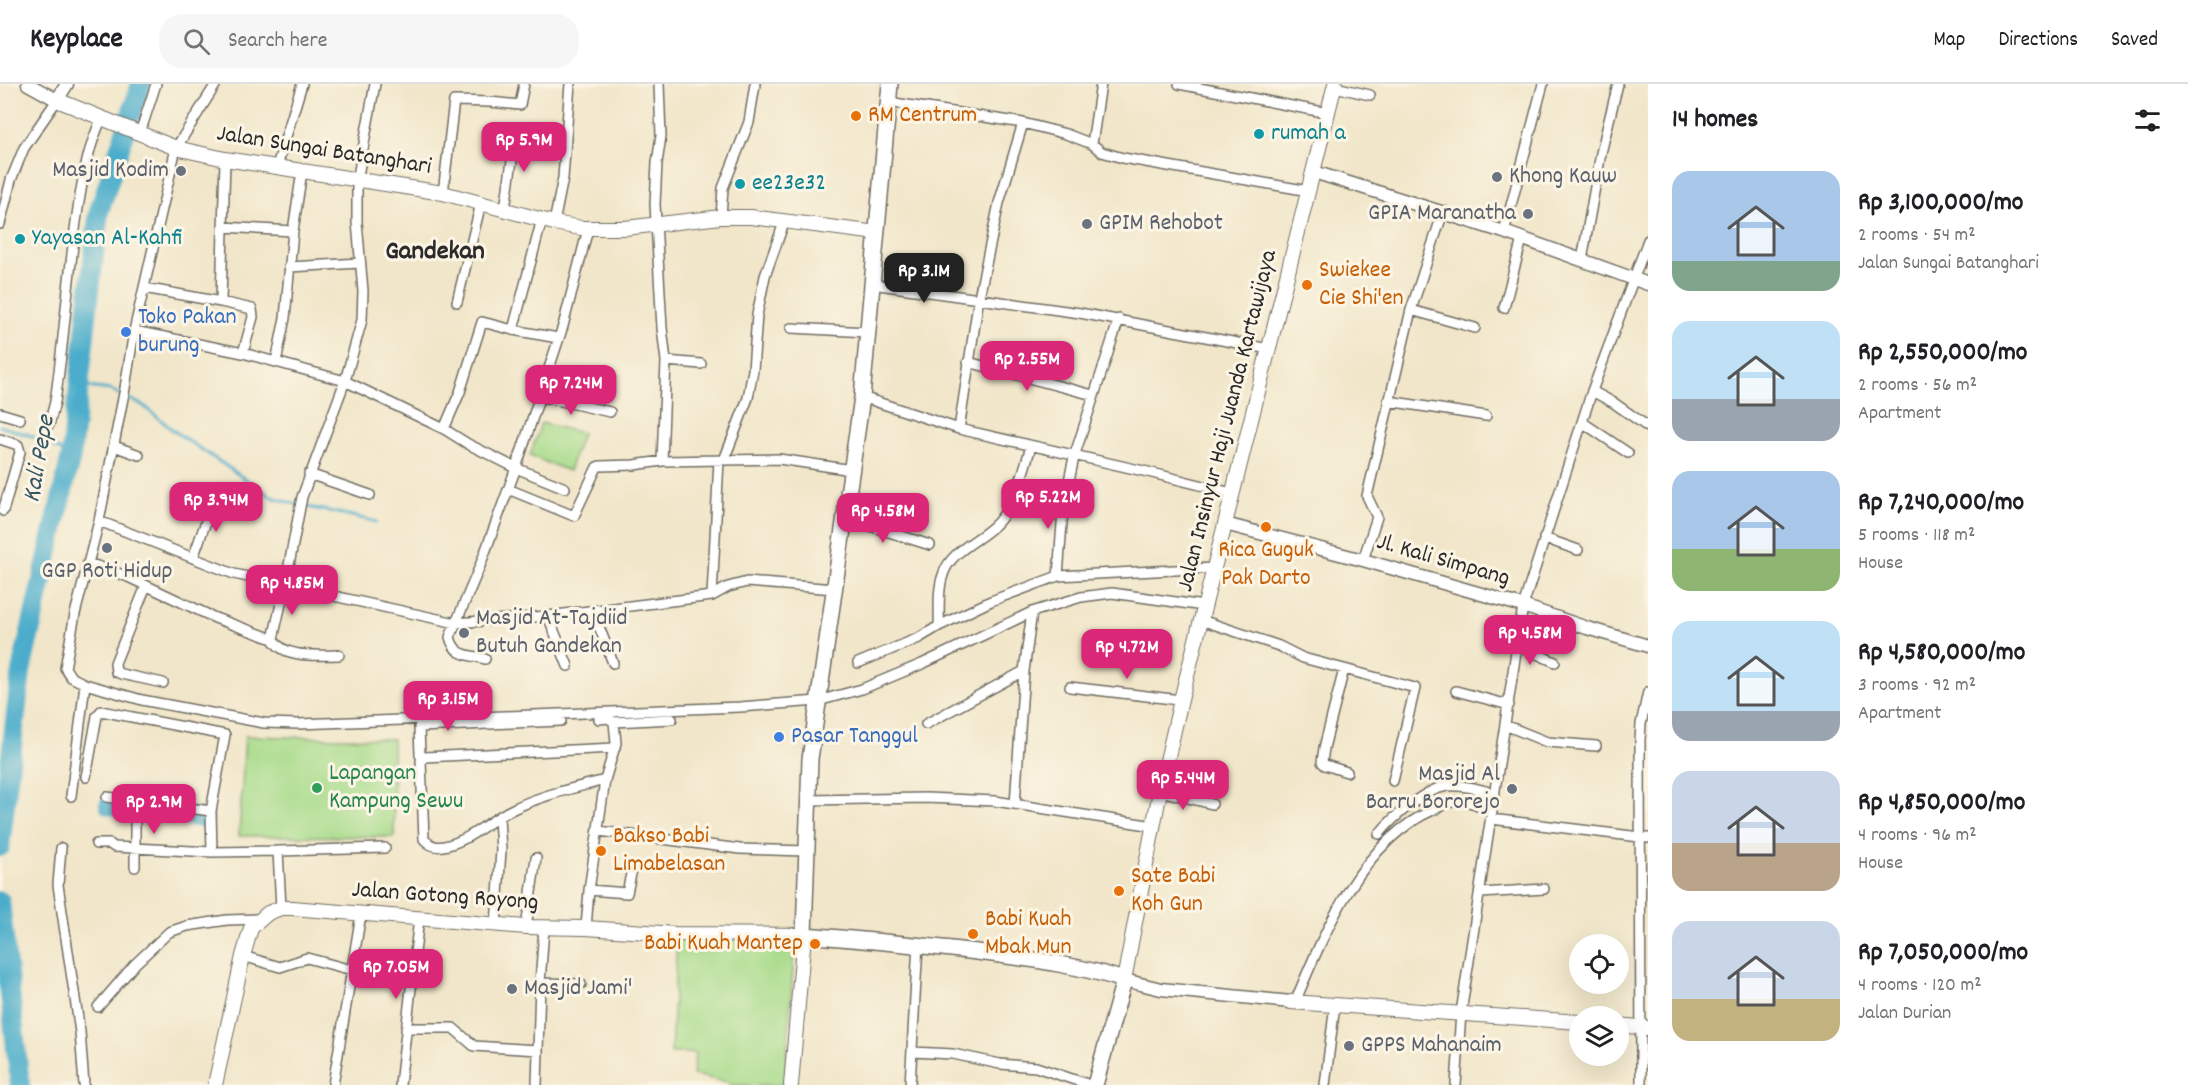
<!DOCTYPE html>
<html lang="en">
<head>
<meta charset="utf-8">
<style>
  :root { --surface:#fff; --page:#f6f6f6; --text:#202124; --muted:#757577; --line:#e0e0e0; --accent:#db2777 }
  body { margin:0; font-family:Dekko,sans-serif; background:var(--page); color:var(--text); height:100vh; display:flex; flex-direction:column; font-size:22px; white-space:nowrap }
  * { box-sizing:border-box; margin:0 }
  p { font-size:20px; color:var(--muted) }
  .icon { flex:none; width:33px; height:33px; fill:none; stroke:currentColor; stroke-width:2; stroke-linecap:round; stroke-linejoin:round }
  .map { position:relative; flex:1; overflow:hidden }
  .side { display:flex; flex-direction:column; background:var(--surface); width:540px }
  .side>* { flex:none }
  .fabs { position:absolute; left:1569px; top:850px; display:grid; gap:12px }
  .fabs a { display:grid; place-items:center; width:60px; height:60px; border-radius:50%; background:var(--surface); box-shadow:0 6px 24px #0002; font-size:30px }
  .price { position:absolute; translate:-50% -51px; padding:0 14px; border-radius:12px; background:var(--accent); color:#fff; font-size:20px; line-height:39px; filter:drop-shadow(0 2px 3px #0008) }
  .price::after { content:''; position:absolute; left:50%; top:36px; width:18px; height:14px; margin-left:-9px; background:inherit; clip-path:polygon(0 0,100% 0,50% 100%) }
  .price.on { background:#222; color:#fff }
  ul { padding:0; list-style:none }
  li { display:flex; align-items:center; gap:18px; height:150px; padding:0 24px }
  li span { display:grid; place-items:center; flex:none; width:168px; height:120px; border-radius:18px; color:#555 }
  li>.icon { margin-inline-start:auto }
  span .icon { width:72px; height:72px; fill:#fffc; stroke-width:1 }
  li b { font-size:26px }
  h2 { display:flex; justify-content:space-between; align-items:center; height:72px; padding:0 24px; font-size:26px }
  header { display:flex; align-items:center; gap:36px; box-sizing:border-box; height:84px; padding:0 30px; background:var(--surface); border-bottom:2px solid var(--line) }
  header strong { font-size:28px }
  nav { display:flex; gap:33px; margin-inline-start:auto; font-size:21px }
  .search { width:420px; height:54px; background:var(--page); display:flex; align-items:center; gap:15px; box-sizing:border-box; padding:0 21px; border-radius:24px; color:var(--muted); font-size:22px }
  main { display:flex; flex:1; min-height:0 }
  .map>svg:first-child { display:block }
  .green { fill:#a8db8b; stroke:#6a835b; stroke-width:1.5 }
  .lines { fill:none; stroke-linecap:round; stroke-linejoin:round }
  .stream { stroke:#4cadcb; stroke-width:3 }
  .river { stroke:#4cadcb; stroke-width:20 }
  .minor-casing { stroke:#706c62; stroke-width:12 }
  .tertiary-casing { stroke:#706c62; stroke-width:15 }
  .secondary-casing { stroke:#706c62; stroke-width:16 }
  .primary-casing { stroke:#706c62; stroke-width:18 }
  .minor { stroke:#fff; stroke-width:9 }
  .tertiary { stroke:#fff; stroke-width:12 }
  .secondary { stroke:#fff; stroke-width:14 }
  .primary { stroke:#fff; stroke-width:15 }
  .food-dot { fill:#e8710a; stroke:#fcf5e5; stroke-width:2 }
  .culture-dot { fill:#0f9aa8; stroke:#fcf5e5; stroke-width:2 }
  .worship-dot { fill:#6b7280; stroke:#fcf5e5; stroke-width:2 }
  .shop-dot { fill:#3f7fe0; stroke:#fcf5e5; stroke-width:2 }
  .leisure-dot { fill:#2e9e5b; stroke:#fcf5e5; stroke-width:2 }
  .labels { text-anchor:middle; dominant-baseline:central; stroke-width:6; stroke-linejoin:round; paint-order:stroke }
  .food-label { font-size:24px; fill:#c56008; stroke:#fcf5e5; text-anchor:start }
  .culture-label { font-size:24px; fill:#0d838f; stroke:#fcf5e5; text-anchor:start }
  .street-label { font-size:24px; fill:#2b2b2b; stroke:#fcf5e5 }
  .worship-label { font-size:24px; fill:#5b616d; stroke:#fcf5e5; text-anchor:start }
  .shop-label { font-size:24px; fill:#366cbe; stroke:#fcf5e5; text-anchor:start }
  .leisure-label { font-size:24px; fill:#27864d; stroke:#fcf5e5; text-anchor:start }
  .water-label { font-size:26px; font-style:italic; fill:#375863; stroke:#fcf5e5 }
  .quarter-label { font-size:27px; font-weight:bold; fill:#2b2b2b; stroke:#fcf5e5 }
</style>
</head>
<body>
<header>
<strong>Keyplace</strong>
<div class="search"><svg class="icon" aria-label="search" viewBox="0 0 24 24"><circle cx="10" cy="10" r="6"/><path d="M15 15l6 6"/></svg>Search here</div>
<nav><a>Map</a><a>Directions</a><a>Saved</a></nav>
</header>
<main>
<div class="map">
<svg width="1648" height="1001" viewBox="0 0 1648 1001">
  <rect width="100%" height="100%" fill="#fcf5e5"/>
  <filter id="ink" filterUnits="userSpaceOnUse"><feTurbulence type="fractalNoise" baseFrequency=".0167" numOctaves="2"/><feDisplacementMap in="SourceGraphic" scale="12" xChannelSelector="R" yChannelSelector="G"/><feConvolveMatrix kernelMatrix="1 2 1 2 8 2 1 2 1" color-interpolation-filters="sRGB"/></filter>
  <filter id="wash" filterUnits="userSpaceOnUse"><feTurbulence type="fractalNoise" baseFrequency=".008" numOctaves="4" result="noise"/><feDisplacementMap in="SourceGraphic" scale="24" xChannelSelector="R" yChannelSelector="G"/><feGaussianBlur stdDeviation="1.35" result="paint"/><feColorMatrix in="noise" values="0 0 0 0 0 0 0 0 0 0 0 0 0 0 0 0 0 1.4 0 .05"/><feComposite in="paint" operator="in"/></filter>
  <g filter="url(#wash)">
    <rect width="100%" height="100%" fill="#f1e6c9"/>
    <path class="green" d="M541,339L582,349L569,387L530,372Z
      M245,652L393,655L394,753L239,752Z
      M795,854L785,1001H729V998L693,991L695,969H671L677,855Z"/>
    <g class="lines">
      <path class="stream" d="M79,302L111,306L144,322L174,347L272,413C305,425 342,428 376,438
        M0,342L32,352L71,372"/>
      <path class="river" d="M109,721L204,734
        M0,763L21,587L71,372L99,127L141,0
        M0,817L20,1001"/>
    </g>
  </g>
  <g filter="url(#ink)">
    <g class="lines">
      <defs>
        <path id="minor" d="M216,0L176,64L134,247L125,304L99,437L75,530L65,584L71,593L85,600L142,616L264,639L299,640L740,623L818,617L862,605L922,580L1032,528L1081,513L1112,509L1204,522
          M659,0L661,52L657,79L655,120L662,244L666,277L662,377
          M1179,0L1328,29
          M1335,3L1370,11
          M888,18L1023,39L1066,50L1092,60L1102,68L1123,74L1309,107
          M1023,39L999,119L979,213L959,345L1148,388L1232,409
          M140,49L156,0
          M1092,60L1101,0
          M277,82L302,0
          M443,109L454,17L490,18L520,21L524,0
          M505,125L516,49
          M721,133L723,104L749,38L755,0
          M554,139L563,94L570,0
          M0,140L11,96L24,64L57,16
          M223,143L293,147
          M1504,148L1543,0
          M1582,176L1601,69L1618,0
          M289,183L360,179
          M872,200L1080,229L1269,265
          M144,204L221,218L252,225L253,233L243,269
          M221,218L225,75
          M457,218L481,119
          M1504,224L1522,155
          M1411,226L1475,244
          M1119,235L1074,373L1063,426L1058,492L1213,484
          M791,244L868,248
          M513,246L542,135
          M134,247L243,269L345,297L444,345L468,360L516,384L565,404
          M666,277L701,280
          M276,278L285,234L293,147L302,87
          M968,278L1093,311
          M1592,307L1614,319L1648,343
          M539,312L610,328
          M862,313L959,345
          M1388,317L1486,332
          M0,329L20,335
          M1582,338L1628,369
          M45,343L49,341L55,318C64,256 68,193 77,131C82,98 87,65 102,34
          M444,345L460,308L482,238L513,246L558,254
          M0,355L18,361L20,368L3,427
          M114,362L139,371
          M724,376L748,314L753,286L757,231L765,192L785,136
          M309,390L370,411
          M508,405L574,432L597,383L600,382L634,381L662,377L779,375L852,386
          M845,434L930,461
          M99,437L234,490L456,539L548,532L712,512L728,503L747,498L835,505
          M1544,454L1578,466
          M193,474L214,415
          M1363,476L1377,433L1367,412L1411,226L1443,128
          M88,479L126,492L215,534L273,555C283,575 319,571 339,571
          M146,502L115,579L116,588L121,590L163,599
          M712,512L719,376
          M593,527L613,579
          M548,532L568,582
          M1201,536L1279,562L1303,574L1415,604L1393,697
          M939,542C940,526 937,507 943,491C951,465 981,457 998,438C1017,416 1023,389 1031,362
          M273,555L285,502L302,413L345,297L362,236L363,207L357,138V97L375,0
          M1517,561L1555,578
          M485,575C468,570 455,573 450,553L480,482L516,384L563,242L588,145
          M858,579L919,554L939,542L991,517L1058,492
          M1344,585L1324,664L1322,678L1325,681L1347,688
          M1070,603L1181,616
          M1456,607L1509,621
          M599,635L608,634L614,638L672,635
          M926,640L1024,587
          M1505,641L1547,658L1596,662
          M422,674L420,671L419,643L561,637
          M86,693L97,632L101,627L225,651L211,727L212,768
          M605,696C574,704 542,711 513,725C491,735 472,755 448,761C438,764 431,763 424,755L421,677L424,673L615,664
          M1160,707L1212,720
          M71,712L85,600
          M107,713L211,727
          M809,716L926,714L995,717L1154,742
          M1015,720L1024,587L1032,528
          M1491,735L1648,754
          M135,740V783
          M599,747L740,765L807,767
          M1379,750C1394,732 1425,705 1448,702C1465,701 1480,705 1495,710
          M96,760H110L114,763L212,768L278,767L281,824
          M61,764L58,801L80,948L84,1001
          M278,767L385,764
          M589,806L627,809L632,785
          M1481,809L1544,805
          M496,841L501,766L499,734
          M526,843L536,774
          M586,844L589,806L605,696L616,659L614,638
          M243,872L280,883L307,874L352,886
          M540,899L581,900
          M1295,918C1324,850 1360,758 1433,726C1441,722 1449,717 1458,717C1471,716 1482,723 1492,728
          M98,923L135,880L169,848L187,842L227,836L259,835
          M406,944H453L474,962L538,966
          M912,968L953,970L1000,980L1036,983L1090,1001
          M333,1001L361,830
          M400,1001L419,834
          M537,1001L540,899L544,844
          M910,1001L918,860
          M1325,1001L1335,921
          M1456,1001L1461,929L1523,522L1592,307L1648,156
          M1641,1001L1640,656L1641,640L1648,608"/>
        <path id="tertiary" d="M28,0L57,16L67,0
          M1314,88L1504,148L1648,200
          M1225,440L1363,476L1523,522L1587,544L1648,562
          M1124,896L1161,905L1291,918"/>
        <path id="secondary" d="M57,16L176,64L225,75L443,109L554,139L581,144H625L721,133H751L877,149
          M1124,896L1160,707L1181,616L1335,0
          M1291,918L1580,938
          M1618,941L1648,944
          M215,1001L243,872L251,844L268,829L281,824H292L526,843L586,844L676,850L804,851L791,1001"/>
        <path id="primary" d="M890,0L862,313L810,675L804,851C867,856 930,862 993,870C1037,876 1081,882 1124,896L1095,1001"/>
      </defs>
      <use href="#minor" class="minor-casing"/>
      <use href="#tertiary" class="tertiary-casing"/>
      <use href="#secondary" class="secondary-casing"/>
      <use href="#primary" class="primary-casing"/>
      <use href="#minor" class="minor"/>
      <use href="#tertiary" class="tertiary"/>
      <use href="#secondary" class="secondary"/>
      <use href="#primary" class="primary"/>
    </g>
  </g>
  <g class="food-dot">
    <circle cx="856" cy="32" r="6"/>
    <circle cx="1307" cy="201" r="6"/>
    <circle cx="1266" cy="443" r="6"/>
    <circle cx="601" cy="767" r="6"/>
    <circle cx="1119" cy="807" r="6"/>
    <circle cx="973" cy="850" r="6"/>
    <circle cx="815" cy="860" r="6"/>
  </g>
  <g class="culture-dot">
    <circle cx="1259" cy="50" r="6"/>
    <circle cx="740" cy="100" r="6"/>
    <circle cx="20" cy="155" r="6"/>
  </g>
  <g class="worship-dot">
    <circle cx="181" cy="87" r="6"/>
    <circle cx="1497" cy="93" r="6"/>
    <circle cx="1528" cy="130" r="6"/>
    <circle cx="1087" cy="140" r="6"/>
    <circle cx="107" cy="464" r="6"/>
    <circle cx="464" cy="549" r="6"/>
    <circle cx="1512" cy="705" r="6"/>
    <circle cx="512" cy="905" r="6"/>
    <circle cx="1349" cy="962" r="6"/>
  </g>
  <g class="shop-dot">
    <circle cx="126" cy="248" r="6"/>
    <circle cx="779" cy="653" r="6"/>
  </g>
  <circle class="leisure-dot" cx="317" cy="704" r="6"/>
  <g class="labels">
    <g class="food-label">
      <text x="868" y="32">RM Centrum</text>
      <text x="1319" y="187">Swiekee<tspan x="1319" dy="28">Cie Shi'en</tspan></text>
      <text x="1266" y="467" text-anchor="middle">Rica Guguk<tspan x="1266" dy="28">Pak Darto</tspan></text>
      <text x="613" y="753">Bakso Babi<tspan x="613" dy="28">Limabelasan</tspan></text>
      <text x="1131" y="793">Sate Babi<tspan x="1131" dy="28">Koh Gun</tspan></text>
      <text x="985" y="836">Babi Kuah<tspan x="985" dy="28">Mbak Mun</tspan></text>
      <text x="803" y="860" text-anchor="end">Babi Kuah Mantep</text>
    </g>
    <g class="culture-label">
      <text x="1271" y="50">rumah a</text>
      <text x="752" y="100">ee23e32</text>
      <text x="32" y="155">Yayasan Al-Kahfi</text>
    </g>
    <g class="street-label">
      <text transform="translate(324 67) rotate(9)">Jalan Sungai Batanghari</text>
      <text transform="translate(1228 337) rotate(-76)">Jalan Insinyur Haji Juanda Kartawijaya</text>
      <text transform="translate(1443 477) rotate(16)">Jl. Kali Simpang</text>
      <text transform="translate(445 813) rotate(4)">Jalan Gotong Royong</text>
    </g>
    <g class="worship-label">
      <text x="169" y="87" text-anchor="end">Masjid Kodim</text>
      <text x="1509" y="93">Khong Kauw</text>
      <text x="1516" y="130" text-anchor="end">GPIA Maranatha</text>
      <text x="1099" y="140">GPIM Rehobot</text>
      <text x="107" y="488" text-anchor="middle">GGP Roti Hidup</text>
      <text x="476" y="535">Masjid At-Tajdiid<tspan x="476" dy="28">Butuh Gandekan</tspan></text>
      <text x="1500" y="691" text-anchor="end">Masjid Al<tspan x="1500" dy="28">Barru Bororejo</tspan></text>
      <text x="524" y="905">Masjid Jami'</text>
      <text x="1361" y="962">GPPS Mahanaim</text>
    </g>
    <g class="shop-label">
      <text x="138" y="234">Toko Pakan<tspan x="138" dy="28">burung</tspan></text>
      <text x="791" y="653">Pasar Tanggul</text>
    </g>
    <g class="leisure-label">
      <text x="329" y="690">Lapangan<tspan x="329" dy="28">Kampung Sewu</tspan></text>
    </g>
    <g class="water-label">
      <text transform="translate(40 375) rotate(-80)">Kali Pepe</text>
    </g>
    <g class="quarter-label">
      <text x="435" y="168">Gandekan</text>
    </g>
  </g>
</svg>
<div class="fabs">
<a><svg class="icon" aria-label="locate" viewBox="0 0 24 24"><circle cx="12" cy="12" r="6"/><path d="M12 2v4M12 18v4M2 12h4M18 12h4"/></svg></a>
<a><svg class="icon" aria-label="layers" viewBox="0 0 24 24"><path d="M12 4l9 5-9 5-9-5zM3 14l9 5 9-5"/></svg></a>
</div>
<b class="price" style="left:524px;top:89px">Rp 5.9M</b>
<b class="price on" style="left:924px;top:220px">Rp 3.1M</b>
<b class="price" style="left:1027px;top:308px">Rp 2.55M</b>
<b class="price" style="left:571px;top:332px">Rp 7.24M</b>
<b class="price" style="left:1048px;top:446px">Rp 5.22M</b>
<b class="price" style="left:216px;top:449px">Rp 3.94M</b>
<b class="price" style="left:883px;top:460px">Rp 4.58M</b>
<b class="price" style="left:292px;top:532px">Rp 4.85M</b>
<b class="price" style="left:1530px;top:582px">Rp 4.58M</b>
<b class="price" style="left:1127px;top:596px">Rp 4.72M</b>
<b class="price" style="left:448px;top:648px">Rp 3.15M</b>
<b class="price" style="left:1183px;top:727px">Rp 5.44M</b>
<b class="price" style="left:154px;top:751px">Rp 2.9M</b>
<b class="price" style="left:396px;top:916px">Rp 7.05M</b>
</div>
<section class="side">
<h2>14 homes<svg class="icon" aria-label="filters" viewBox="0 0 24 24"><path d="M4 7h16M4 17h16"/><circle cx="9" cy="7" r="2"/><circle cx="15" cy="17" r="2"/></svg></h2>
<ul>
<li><span style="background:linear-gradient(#a9c7e8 75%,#7fa58c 0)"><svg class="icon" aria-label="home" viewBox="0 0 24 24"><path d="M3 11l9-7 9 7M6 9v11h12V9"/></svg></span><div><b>Rp 3,100,000/mo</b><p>2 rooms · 54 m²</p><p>Jalan Sungai Batanghari</p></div></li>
<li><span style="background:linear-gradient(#bfe0f5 65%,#9aa5b1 0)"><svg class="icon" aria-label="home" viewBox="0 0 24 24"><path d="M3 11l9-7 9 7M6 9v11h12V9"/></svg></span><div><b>Rp 2,550,000/mo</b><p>2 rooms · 56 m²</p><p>Apartment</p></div></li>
<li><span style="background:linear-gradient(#a9c7e8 65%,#8fb573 0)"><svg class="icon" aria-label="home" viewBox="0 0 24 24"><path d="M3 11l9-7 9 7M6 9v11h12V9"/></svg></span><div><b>Rp 7,240,000/mo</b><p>5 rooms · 118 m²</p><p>House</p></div></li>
<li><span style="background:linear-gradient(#bfe0f5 75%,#9aa5b1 0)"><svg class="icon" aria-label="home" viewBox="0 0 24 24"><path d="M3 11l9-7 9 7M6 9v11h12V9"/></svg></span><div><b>Rp 4,580,000/mo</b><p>3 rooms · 92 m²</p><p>Apartment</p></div></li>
<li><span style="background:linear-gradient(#c9d6e8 60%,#b9a48a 0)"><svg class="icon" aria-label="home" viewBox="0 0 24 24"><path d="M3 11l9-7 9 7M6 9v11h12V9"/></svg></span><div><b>Rp 4,850,000/mo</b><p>4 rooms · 96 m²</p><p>House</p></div></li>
<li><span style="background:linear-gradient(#c9d6e8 65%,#c2b280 0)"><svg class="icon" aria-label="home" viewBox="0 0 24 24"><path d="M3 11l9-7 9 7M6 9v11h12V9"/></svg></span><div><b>Rp 7,050,000/mo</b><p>4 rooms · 120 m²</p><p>Jalan Durian</p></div></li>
</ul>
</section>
</main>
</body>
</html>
